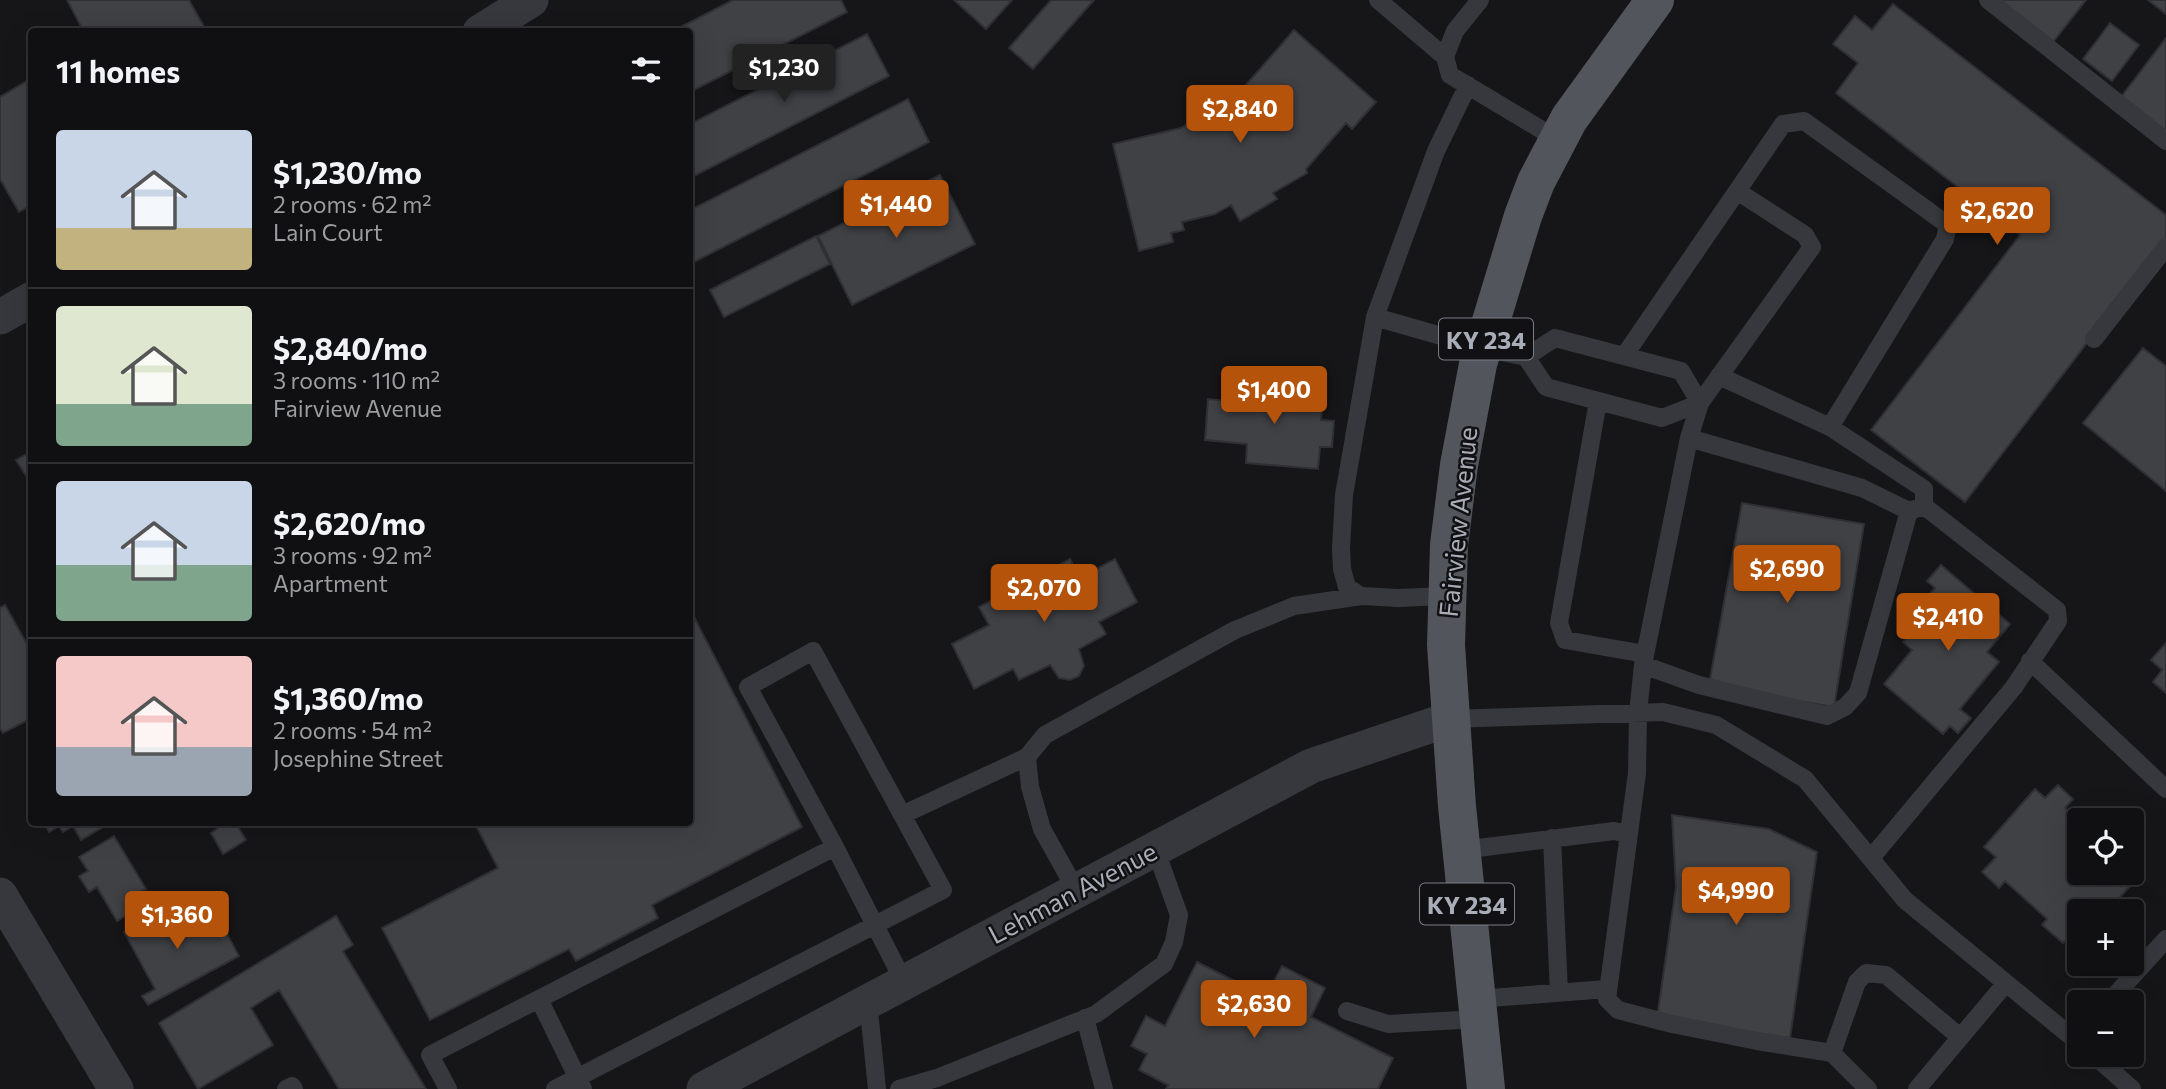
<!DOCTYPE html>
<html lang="en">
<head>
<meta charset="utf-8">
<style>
  :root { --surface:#101012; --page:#1e1e20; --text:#f1f3f6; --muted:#9c9d9f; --line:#303032; --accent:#b45309 }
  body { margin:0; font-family:Commissioner,sans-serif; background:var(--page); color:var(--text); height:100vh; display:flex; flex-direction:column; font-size:26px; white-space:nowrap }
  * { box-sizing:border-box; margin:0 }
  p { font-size:23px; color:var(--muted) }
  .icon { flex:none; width:38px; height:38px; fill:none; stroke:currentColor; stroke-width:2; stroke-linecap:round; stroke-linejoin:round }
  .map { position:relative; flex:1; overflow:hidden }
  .details { position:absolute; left:28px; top:28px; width:665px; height:798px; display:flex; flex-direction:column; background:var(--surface); border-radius:7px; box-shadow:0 7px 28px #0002,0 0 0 2px var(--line) }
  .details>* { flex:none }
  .fabs { position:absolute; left:2067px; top:808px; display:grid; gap:14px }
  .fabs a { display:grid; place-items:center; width:77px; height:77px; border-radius:7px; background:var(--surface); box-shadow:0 7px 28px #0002,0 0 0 2px var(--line); font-size:35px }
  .price { position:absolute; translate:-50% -60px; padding:0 16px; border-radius:7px; background:var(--accent); color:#fff; font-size:23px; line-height:46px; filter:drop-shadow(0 2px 4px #0008) }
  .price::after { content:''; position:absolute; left:50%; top:42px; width:21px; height:16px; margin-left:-10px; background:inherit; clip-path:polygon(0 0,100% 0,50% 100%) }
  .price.active { background:#222; color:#fff }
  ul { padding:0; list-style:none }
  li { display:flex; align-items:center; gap:21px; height:175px; padding:0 28px }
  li+li { border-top:2px solid var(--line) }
  li span { display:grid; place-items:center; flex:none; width:196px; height:140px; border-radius:7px; color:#555 }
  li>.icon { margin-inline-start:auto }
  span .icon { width:84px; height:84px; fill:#fffc; stroke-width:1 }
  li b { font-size:30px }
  h2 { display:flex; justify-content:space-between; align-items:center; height:84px; padding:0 28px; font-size:30px }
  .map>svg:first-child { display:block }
  .building { fill:#404145; stroke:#303034; stroke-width:2 }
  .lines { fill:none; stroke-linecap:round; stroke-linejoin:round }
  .service { stroke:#37383d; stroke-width:18 }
  .minor { stroke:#37383d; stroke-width:35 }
  .primary { stroke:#53555c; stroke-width:38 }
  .labels { text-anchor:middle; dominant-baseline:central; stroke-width:5; stroke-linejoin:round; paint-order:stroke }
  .shield { fill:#111113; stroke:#7b7e86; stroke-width:2 }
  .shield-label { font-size:24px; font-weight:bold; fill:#a8adb8 }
  .street-label { font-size:26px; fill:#a8adb8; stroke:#111113 }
</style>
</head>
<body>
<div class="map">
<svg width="2166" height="1089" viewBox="0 0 2166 1089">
  <rect width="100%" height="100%" fill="#161618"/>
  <path class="building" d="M67,0H189L207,32H84Z
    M733,0H841L847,12L690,92V32H671Z
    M954,0H1012L986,29Z
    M1051,0H1094L1033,69L1009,48Z
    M1999,0H2086L2053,42Z
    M2148,0H2166V14Z
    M1893,4L2166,215V240L1965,502L1871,430L2020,235L1836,93L1858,63L1833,44L1855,16L1872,30Z
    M2110,23L2139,45L2112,81L2083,59Z
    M1294,30L1376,102L1352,129L1346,123L1306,169L1307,173L1273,193L1277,199L1240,221L1231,205L1215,214L1182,222L1184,230L1171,233L1173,242L1139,251L1113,144L1181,128L1246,85Z
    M867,34L889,76L690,178V124Z
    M2166,38V132L2121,97Z
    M32,78V205L19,212L0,179V97Z
    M908,99L929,142L690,264V210Z
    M940,175L975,244L852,305L818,236Z
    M816,236L830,264L724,317L710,290Z
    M2143,348L2166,366V491L2083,423Z
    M1255,383L1324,389L1321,420L1334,421L1332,447H1320L1318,469L1246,463L1247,444L1205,440L1208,399L1253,403Z
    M32,451V485L16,460Z
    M1742,503L1864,524L1834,707L1709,685Z
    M1070,559L1079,578L1115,559L1137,602L1099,622L1106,634L1079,649L1084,666L1079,676L1070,680L1059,678L1050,665L1019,680L1013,669L974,689L952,644L989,625L979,607Z
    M1941,565L2010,624L1987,652L1999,662L1960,709L1971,718L1958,733L1950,726L1943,734L1884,684L1912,650L1903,642L1924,617L1916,610L1935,588L1927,581Z
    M5,605L32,653V718L3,733L0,728V608Z
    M690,609L802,827L652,905L658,918L576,961L569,949L430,1020L382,928L498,868L474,822H690Z
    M2166,643V693L2153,682L2162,670L2151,660Z
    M2058,785L2073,799L2065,808L2080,821L2079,873H2132V871L2138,877L2107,912H2079V940L2072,933L2063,943L2042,925L2047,919L2005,881L1999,888L1982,872L1996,857L1984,847L2035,789L2045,798Z
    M1672,815L1769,829L1817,852L1790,1038L1657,1018L1676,887Z
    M44,822H107L108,824L81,840L73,826L63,832L59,826L49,832Z
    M227,822H235L246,840L223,854L211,833Z
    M114,836L146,889L140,892L147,903L117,921L97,887L89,892L79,876L88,871L79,857Z
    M179,902L196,936L221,923L239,956L148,1005L142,996L155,989L124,932Z
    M336,916L353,945L343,951L426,1089H339L279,990L251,1008L273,1045L198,1089L159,1023Z
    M1197,962L1266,997L1282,966L1325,988L1311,1017L1393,1058L1378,1089H1166L1168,1085L1139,1070L1147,1054L1131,1046L1146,1016L1165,1026Z"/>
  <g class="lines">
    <path class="service" d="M1378,0L1445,57
      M1480,0L1455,31L1445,57L1450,75L1557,139
      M1988,0L2166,141
      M1737,191L1805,235L1812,247L1700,403L1689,438L1643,665L1638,713L1637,773L1607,999L1618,1010L1672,1024L1757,1041L1832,1053L1868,1089
      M1375,317L1483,348L1526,357L1546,387L1662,418L1700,403L1681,371L1555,338L1526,357
      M2094,339L2166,247
      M1624,356L1783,124L1804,121L1948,225L1945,239L1830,427
      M1598,401L1559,623L1565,640L1645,654
      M1689,438L1862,488L1909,511L1924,506V489L1830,427L1719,376
      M1447,596L1398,598L1361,596L1347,587L1342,569L1341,548L1344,495L1375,317L1436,151L1468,85
      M2030,661L2166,789
      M1643,665L1699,685L1827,716L1845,707L1858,693L1909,511
      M1450,719L1663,712L1716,725L1805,779L1905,900L2079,1043
      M902,815L1027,757
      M1552,838L1559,993
      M1462,850L1614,831L1628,834
      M1871,858L2014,687L2058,621L2057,610L1924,506
      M1076,890L1042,829L1030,787L1027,757L1045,735L1235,630L1294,606L1361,596
      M539,999L583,1089
      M1477,999L1607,989
      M868,1001L877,1089
      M2108,1003L2166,939
      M1347,1011L1388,1024L1479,1019
      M1085,1018L1104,1089
      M1832,1053L1857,982L1866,973L1886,975L1960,1037
      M2094,1055L2132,1089
      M286,1089L292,1086L294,1089
      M448,1089L430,1055L835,847L904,982
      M555,1089L943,890L813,651L748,687L835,847
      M899,1089L937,1078L1096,1014L1164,964L1174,942L1179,915L1155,848
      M1917,1089L2006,983"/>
    <path class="minor" d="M480,32L531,0
      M0,317L32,299
      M0,895L116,1089
      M704,1089L1311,766L1450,719"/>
    <path class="primary" d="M1486,1089L1457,806L1446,645L1449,545L1459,465L1478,364L1523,216L1536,182L1569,119L1655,0"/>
  </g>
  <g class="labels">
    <g class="shield">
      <rect x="1439" y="318.5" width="94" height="41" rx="5"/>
      <rect x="1420" y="883.5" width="94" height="41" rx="5"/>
    </g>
    <g class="shield-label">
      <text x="1486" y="339">KY 234</text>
      <text x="1467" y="904">KY 234</text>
    </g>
    <g class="street-label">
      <text transform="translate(1457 522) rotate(-84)">Fairview Avenue</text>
      <text transform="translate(1072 892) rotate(-28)">Lehman Avenue</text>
    </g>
  </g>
</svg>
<div class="fabs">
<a><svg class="icon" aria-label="locate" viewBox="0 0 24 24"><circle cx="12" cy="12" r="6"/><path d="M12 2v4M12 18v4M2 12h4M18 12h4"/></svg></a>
<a>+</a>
<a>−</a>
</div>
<b class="price active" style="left:784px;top:104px">$1,230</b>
<b class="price" style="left:1240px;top:145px">$2,840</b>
<b class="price" style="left:896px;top:240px">$1,440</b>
<b class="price" style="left:1997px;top:247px">$2,620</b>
<b class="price" style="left:1274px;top:426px">$1,400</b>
<b class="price" style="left:1787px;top:605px">$2,690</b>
<b class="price" style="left:1044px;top:624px">$2,070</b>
<b class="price" style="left:1948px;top:653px">$2,410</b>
<b class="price" style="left:1736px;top:927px">$4,990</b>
<b class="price" style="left:177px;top:951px">$1,360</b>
<b class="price" style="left:1254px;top:1040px">$2,630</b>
<section class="details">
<h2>11 homes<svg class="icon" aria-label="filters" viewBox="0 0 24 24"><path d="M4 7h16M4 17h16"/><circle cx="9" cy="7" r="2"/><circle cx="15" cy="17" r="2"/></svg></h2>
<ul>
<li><span style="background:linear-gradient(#c9d6e8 70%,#c2b280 0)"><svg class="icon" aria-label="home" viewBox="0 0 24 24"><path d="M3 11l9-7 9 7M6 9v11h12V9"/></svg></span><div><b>$1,230/mo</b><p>2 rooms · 62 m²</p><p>Lain Court</p></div></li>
<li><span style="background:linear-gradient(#dfe7d0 70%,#7fa58c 0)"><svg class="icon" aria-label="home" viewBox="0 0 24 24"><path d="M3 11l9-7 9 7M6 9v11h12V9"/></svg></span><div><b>$2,840/mo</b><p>3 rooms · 110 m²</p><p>Fairview Avenue</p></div></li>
<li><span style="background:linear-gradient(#c9d6e8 60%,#7fa58c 0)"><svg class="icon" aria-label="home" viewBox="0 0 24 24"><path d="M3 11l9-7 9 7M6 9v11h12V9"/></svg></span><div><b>$2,620/mo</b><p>3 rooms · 92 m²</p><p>Apartment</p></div></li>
<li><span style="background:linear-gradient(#f6c9c9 65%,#9aa5b1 0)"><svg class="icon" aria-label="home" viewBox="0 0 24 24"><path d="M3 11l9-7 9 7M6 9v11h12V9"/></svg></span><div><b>$1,360/mo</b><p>2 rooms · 54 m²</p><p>Josephine Street</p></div></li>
</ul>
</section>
</div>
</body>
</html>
